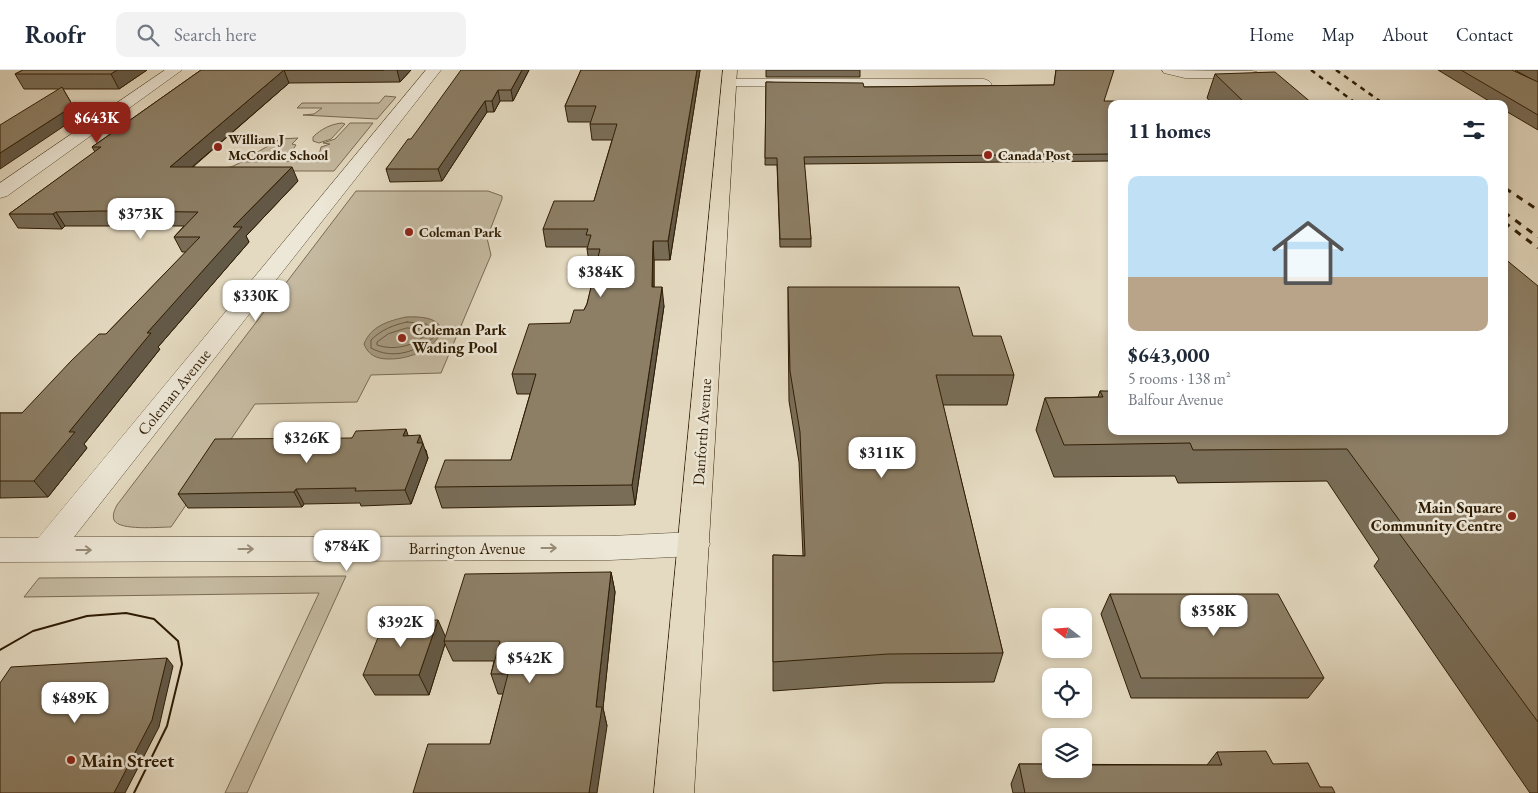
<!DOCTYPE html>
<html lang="en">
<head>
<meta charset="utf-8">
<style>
  :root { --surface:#fff; --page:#f2f2f3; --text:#1f2937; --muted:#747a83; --line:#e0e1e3; --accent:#8f2418 }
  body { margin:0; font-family:"EB Garamond",serif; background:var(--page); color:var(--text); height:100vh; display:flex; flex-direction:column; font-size:19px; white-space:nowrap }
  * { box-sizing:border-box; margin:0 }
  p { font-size:16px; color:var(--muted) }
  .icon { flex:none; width:28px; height:28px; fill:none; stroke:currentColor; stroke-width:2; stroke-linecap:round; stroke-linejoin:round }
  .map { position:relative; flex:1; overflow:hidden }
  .sheet { position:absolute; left:1108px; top:30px; width:400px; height:335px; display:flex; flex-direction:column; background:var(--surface); border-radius:10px; box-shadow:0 2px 8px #0003 }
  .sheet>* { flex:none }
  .needle { width:32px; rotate:287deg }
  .tools { position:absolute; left:1042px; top:538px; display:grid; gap:10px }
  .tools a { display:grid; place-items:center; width:50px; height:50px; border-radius:10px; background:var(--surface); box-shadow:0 2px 8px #0003; font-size:25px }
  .price { position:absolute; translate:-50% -42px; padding:0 11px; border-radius:10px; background:#fff; color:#222; font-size:16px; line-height:32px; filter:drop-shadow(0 1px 2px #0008) }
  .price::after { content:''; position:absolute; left:50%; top:30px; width:15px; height:11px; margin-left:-8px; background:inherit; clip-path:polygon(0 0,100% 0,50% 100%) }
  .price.on { background:var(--accent); color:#fff }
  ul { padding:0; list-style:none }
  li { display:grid; align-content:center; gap:10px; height:265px; padding:0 20px }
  li span { display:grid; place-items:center; height:155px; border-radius:10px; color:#555 }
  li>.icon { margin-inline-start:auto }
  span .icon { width:90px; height:90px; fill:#fffc; stroke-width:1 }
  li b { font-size:21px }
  h2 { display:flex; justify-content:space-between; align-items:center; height:60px; padding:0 20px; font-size:21px }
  header { display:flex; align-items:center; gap:30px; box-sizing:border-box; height:70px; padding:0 25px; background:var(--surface); border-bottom:1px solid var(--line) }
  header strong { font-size:24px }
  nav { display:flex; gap:28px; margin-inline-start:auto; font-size:18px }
  .search { width:350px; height:45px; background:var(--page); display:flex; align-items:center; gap:12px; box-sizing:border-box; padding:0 18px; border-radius:10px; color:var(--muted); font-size:19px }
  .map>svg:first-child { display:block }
  .green { fill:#c5baa1; stroke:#7a6b52 }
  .water { fill:#a69980; stroke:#76674e }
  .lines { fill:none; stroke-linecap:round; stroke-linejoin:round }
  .shore { stroke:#6a5a42; stroke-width:1 }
  .minor-casing { stroke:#5c4c32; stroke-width:1 }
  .primary-casing { stroke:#2e1c03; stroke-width:1 }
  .minor { fill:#ede7d7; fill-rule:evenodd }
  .primary { fill:#e4dac1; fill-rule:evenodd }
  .tram { stroke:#2e1c03; stroke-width:2 }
  .rail-far1 { stroke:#2e1c03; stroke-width:2.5; stroke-dasharray:5 5; stroke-linecap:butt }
  .rail { stroke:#2e1c03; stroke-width:3; stroke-dasharray:7 7; stroke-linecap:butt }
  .wall { fill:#796d58; stroke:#2e1c03 }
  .shaded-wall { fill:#635947; stroke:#2e1c03 }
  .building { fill:#8d7f66; stroke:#2e1c03 }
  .oneway { stroke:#978c78 }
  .poi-dot { fill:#8f2418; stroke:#ede7d7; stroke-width:2 }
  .labels { text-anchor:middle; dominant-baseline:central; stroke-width:5; stroke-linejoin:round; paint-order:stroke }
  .far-poi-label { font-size:14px; font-weight:bold; fill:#2e1c03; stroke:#ede7d7; text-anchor:start }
  .poi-label { font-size:16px; font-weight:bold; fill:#2e1c03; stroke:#ede7d7; text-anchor:start }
  .street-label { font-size:16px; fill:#2e1c03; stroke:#ede7d7 }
  .near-poi-label { font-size:19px; font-weight:bold; fill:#2e1c03; stroke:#ede7d7; text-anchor:start }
</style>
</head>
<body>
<header>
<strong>Roofr</strong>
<div class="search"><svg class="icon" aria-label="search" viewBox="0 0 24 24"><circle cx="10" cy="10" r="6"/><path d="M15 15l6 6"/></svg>Search here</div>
<nav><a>Home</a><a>Map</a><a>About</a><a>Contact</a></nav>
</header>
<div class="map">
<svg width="1538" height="723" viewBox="0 0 1538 723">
  <rect width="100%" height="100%" fill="#e4dac1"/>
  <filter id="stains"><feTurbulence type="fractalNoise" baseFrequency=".004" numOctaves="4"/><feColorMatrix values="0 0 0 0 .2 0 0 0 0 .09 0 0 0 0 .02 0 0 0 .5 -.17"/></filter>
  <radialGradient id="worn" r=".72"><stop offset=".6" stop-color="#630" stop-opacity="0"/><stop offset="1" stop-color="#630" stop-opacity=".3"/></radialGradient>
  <path class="green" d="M385,26L396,27L377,49L303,45L314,44L322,38H297L302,33H379Z
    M342,53L345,54L331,69L319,73L313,71V67C321,59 331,54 342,53Z
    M350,53H373L334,101H197L231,97L242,92L301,91L319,85L321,77L330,74L323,73L335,69Z
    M298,68L292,74L296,75C285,94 259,90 240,91L248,83H256L280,69Z
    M356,121H488L502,126V129L487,168L491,185L441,303L371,305L357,332L255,334L171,457C160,457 119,461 114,450C112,445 115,439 117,435Z
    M346,506L247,723H225L319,523L24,527L39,508Z"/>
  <path class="water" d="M406,247C470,244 434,290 388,289C377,289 368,285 364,274C371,256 388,251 406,247Z"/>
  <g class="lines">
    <path class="shore" d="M407,252L426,254L435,260L434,267C416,282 393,290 371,278V270C381,260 393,255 407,252Z
      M407,258L424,259L428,263C414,276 395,281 377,275V272L388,264Z"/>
    <defs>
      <path id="minor" d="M165,0H182L7,126L0,128V113Z
        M426,0H441L74,467L610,466L694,462L705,465L710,474L705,483L694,486L610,490L0,492V468H38Z
        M1162,0L1252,1L1257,2L1259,5L1257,8L1252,9L1185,8L1164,3Z
        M729,9H984L989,11L992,14L989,17L984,19L724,16L722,13L724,10Z"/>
      <path id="primary" d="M723,0H737L694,723H654Z"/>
    </defs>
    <use href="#minor" class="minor-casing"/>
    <use href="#primary" class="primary-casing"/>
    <use href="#minor" class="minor"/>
    <use href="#primary" class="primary"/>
    <path class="tram" d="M0,580L33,561L87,546L126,543L154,549L178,571L182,594L167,656L134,723"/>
    <path class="rail-far1" d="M1311,0L1357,34
      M1336,0L1384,34
      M1504,117L1507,119"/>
    <path class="rail" d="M1505,118L1538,140
      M1504,142L1538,167
      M1504,152L1538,178"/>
  </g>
  <path class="wall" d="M23,0H147L119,19H63L79,46L58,19H24L15,4Z
    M201,0H411L400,12L289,13L193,97L298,111L246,166L249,172L158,277L160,279L84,374L87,378L48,427L0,428V343H22L106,264L186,182H182L174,167L184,156H65L62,159L18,158L9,144L95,82L92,77Z
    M529,0L513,31H500L494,42H487L442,111L390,112L386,99L411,69Z
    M581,0H700L670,190H654V217L664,236L635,435L442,438L435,417L511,390L530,324H517L512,304L570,253L584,240L587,234L596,198H590L587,179L588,177H546L543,159L594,131L612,70H592L590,54L591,52H568L565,36Z
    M766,0H860V7H766Z
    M1056,0L1104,31L1111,34V91L804,94L811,169V177H780L777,95H765L766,12L864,17L1054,15Z
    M1438,0H1512L1533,10L1515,0H1538V60L1504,40V34H1494Z
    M1215,4L1313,34H1212L1207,28Z
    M1538,216V723H1530L1374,496L1379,489L1327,411L1178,413L1175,406L1054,407L1036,360L1045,328L1098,327L1100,321L1504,361Z
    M788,217L973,266L1014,305L1007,335H943L1003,583L994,612L884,613L773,621V485L803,486L799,392L789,331L788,245Z
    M408,366L426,380L428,388L411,434L361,436L360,433L304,434L302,437L188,438L178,424L352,368Z
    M611,502L615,522L603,638L607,656L490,674L503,624H498L491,604L494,591H453L445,574L429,625H375L363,605L445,567Z
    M1110,524L1324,608L1308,628H1131L1101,544Z
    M1217,682L1273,694L1320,717L1335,723H1013L1011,714L1019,694L1207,695Z"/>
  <path class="shaded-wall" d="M117,0H147L119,19L111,4Z
    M284,0L289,13L177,110L170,97Z
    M397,0H411L400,12Z
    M522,0H529L513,31L511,20Z
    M697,0H700L670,190L668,171Z
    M498,20L500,31L494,42L492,31Z
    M485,31L487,42L442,111L438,99Z
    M73,36L79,46L0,99V83Z
    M292,97L298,111L246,166L249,172L158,277L160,279L84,374L87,378L48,427L34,411L69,362L147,263L233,157Z
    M56,142L65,156L62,159L53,144Z
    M653,171L654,190V236L652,217Z
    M662,217L664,236L635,435L632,415Z
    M406,359L411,374L403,366Z
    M420,365L428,388L411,434L405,420L417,373Z
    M296,419L304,434L302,437L294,422Z
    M611,502L615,522L603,638L607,656L597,723H589L596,637Z
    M438,550L447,570L444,571L445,574L429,625L419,605Z
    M167,588L173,596L159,657L125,723H114Z"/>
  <path class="building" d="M23,0H117L111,4H15Z
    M201,0H384H284L170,97H292L233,157H242L147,263H151L69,362H75L34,411H0V343H22L71,291L99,264H106L200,167H174L198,142L100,141L56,142L53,144H9L101,77H92Z
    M461,0H522L511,20H498L492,31H485L438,99H386L408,69H411L422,54Z
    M581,0H697L668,171H653L652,217H662L632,415L435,417L445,390H511L536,304H512L529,254L570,253L574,240H584L587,234L600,179H587L591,165H586L588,159H543L554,131H594L617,54H590L596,36H565Z
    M1056,0H1114L1104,31H1138L1140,34H1111V84L804,87L811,169H780L777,88H765L766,12L863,13L864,17L1054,15Z
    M1461,0H1512L1538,12V45Z
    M1275,2L1313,34H1246L1215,4Z
    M62,17L73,36L0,83V55Z
    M1504,188L1538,216V652L1399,463L1408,462L1347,379L1193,380L1190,373L1064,375L1045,328L1103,327L1100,321H1111V361H1504Z
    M788,217H959L973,266H1001L1014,305H936L1003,583L888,584L773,592V485L805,486L800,362L790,301Z
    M406,359L403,366L420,365L417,373H423L405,420L355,421L356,418L296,419L294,422L178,424L215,369L352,368L356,361Z
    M611,502L596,637H602L589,723H413L428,674H490L508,604H491L500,571H444L465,504Z
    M1110,524H1278L1324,608H1141Z
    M385,550H438L419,605H363Z
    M167,588L152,650L114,723H0V613L11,597Z
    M1266,681L1273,694L1308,693L1320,717H1332L1335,723H1025L1019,694H1051V699H1084V695H1222L1217,682Z"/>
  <defs><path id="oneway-shaft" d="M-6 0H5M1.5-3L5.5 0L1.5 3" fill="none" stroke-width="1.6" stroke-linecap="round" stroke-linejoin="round" transform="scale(1.25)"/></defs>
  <g class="oneway">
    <use href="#oneway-shaft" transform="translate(549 478)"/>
    <use href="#oneway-shaft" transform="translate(246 479)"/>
    <use href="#oneway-shaft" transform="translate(84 480)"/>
  </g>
  <g class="poi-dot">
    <circle cx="218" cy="77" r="5"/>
    <circle cx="988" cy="85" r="5"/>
    <circle cx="409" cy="162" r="5"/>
    <circle cx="402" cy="268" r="5"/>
    <circle cx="1512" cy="446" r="5"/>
    <circle cx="71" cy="690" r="5"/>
  </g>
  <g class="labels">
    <g class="far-poi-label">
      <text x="228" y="69">William J<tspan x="228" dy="16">McCordic School</tspan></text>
      <text x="998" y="85">Canada Post</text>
      <text x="419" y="162">Coleman Park</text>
    </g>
    <g class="poi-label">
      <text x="412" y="259">Coleman Park<tspan x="412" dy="18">Wading Pool</tspan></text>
      <text x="1502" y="437" text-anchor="end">Main Square<tspan x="1502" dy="18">Community Centre</tspan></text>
    </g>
    <g class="street-label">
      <text transform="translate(174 322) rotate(-51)">Coleman Avenue</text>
      <text transform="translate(702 362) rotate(-86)">Danforth Avenue</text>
      <text x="467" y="478">Barrington Avenue</text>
    </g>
    <g class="near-poi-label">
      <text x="81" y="690">Main Street</text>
    </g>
  </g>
  <rect width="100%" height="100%" filter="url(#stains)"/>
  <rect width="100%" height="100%" fill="url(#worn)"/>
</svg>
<div class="tools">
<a><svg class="needle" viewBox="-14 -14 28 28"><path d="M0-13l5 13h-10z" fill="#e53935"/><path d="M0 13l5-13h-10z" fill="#747a83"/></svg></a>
<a><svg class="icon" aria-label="locate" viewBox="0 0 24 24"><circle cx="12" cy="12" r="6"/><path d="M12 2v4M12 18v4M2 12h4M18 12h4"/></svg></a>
<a><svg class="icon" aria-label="layers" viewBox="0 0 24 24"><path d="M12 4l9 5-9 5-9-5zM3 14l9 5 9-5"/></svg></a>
</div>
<b class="price on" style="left:97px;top:74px">$643K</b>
<b class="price" style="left:141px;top:170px">$373K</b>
<b class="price" style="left:601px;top:228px">$384K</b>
<b class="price" style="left:256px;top:252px">$330K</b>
<b class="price" style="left:307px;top:394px">$326K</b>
<b class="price" style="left:882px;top:409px">$311K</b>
<b class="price" style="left:347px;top:502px">$784K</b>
<b class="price" style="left:1214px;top:567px">$358K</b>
<b class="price" style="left:401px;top:578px">$392K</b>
<b class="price" style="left:530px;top:614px">$542K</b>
<b class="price" style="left:75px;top:654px">$489K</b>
<section class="sheet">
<h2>11 homes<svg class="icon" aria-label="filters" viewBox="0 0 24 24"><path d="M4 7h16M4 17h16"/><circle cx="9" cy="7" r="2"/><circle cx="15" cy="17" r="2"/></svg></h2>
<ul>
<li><span style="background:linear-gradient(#bfe0f5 65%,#b9a48a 0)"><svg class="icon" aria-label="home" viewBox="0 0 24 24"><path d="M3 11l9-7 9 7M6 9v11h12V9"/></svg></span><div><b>$643,000</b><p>5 rooms · 138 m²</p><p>Balfour Avenue</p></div></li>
</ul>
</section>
</div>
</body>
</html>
